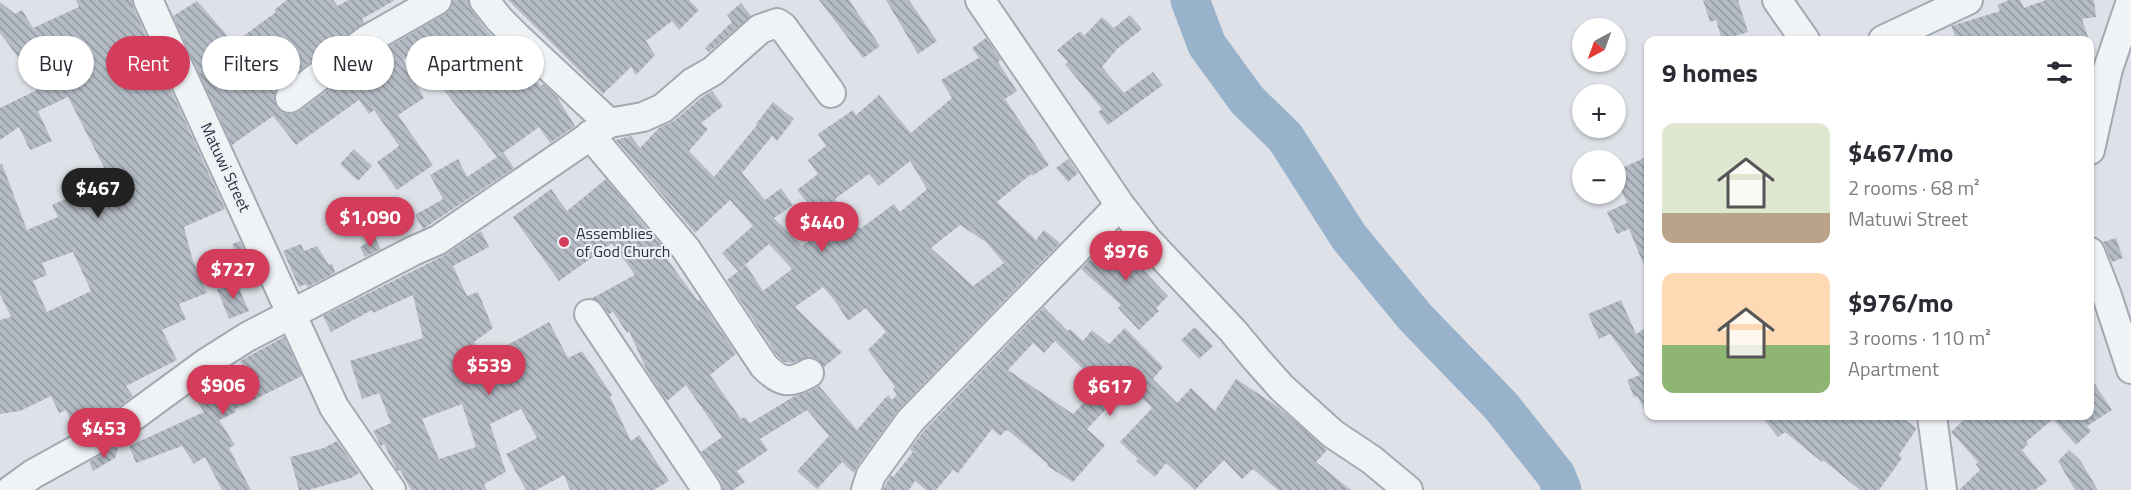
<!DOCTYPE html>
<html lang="en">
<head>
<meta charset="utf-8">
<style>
  :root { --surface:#fff; --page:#f7f7f7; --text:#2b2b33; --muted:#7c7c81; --accent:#d43c5b }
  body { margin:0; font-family:"Titillium Web",sans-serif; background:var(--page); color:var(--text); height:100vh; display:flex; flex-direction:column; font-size:22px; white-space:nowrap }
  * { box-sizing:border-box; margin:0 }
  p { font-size:20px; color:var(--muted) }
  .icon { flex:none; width:33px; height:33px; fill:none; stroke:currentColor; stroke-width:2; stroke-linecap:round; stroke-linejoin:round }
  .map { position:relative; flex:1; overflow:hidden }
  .panel { position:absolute; left:1644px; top:36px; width:450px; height:384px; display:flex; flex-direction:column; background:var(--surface); border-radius:12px; box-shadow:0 2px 4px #0004 }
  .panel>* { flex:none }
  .banner { position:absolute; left:18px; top:36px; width:570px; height:54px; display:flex; gap:12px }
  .needle { width:39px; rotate:221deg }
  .fabs { position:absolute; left:1572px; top:18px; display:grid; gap:12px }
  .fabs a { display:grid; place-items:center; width:54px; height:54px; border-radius:50%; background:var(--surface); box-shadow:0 2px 4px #0004; font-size:30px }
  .price { position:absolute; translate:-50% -51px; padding:0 14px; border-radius:21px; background:var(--accent); color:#fff; font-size:20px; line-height:39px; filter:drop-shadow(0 2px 3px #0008) }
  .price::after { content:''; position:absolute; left:50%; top:36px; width:18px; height:14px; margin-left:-9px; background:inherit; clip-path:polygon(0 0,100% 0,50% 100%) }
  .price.active { background:#222; color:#fff }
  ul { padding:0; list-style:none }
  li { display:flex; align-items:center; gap:18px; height:150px; padding:0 18px }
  li span { display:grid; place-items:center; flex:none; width:168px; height:120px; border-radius:12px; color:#555 }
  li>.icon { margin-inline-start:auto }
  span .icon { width:72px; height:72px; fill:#fffc; stroke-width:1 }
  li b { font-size:26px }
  h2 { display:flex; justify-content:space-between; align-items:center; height:72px; padding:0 18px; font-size:26px }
  .chip { padding:0 21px; border-radius:27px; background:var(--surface); box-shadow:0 2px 4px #0004; font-size:21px; line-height:54px }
  .chip.active { background:var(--accent); color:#fff }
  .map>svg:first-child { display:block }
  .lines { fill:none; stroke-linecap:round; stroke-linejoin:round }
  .river { stroke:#97b2ca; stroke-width:39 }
  .building { fill:url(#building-back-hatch); fill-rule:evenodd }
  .minor-casing { stroke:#a3a9b2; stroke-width:32 }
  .minor { stroke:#f0f3f6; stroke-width:28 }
  .poi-dot { fill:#d43c5b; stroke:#edf1f6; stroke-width:2 }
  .labels { text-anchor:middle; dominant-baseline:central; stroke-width:4.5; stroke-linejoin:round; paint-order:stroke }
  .street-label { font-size:16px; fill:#26313f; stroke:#edf1f6 }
  .poi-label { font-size:16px; fill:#26313f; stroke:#edf1f6; text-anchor:start }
</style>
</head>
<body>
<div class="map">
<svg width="2131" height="490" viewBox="0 0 2131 490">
  <defs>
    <pattern id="building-back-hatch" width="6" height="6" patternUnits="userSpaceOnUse" patternTransform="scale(1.5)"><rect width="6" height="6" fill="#b5bcc5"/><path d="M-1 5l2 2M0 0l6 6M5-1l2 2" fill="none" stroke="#9399a1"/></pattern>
  </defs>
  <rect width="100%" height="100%" fill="#dee2e8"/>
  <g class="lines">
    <path class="river" d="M1190,0L1207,45L1247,100L1285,137L1349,237L1415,317L1501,406L1556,475L1562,490"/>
  </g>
  <path class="building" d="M76,0H132L133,7L225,209L184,227L192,258L207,293L179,304L186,319L162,330L177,360L126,386L133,396L111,412L76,431L66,410L59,413L51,396L20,411L0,414V320L11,317L0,294V164H2L27,230L58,217L52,205L110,179L68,97L38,111L52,141L30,150L19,127L0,140V108L41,88L0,33V2L15,14L22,10L33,28L79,7ZM73,252L91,291L47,312L33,281L47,275L42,263Z
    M287,0H333L338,6L348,0H395L362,19L364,23L280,85L275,92L274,101L277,107L283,113L291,114L300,111L376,54L445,14L451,8L453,0H468L471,10L487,31L520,62L540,86L543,84L557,97L575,126L550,143L539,127L497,157L503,152L514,168L423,229L415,215L443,199L430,175L458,159L467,177L497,157L414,53L403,60L424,98L398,115L433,165L397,190L377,162L399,146L374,110L369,114L359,100L296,145L273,116L232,145L173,16L197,1L234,43L276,12L274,10Z
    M508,0H689L699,10L679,30L672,21L646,41L655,55L636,75L631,67L603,94Z
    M819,0H849L880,46L863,58Z
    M886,0H909L937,41L918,54Z
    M1703,0H1738L1748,32L1722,40L1716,20L1710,22Z
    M2009,0H2020L2024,8L2046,0H2094L2096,17L2082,19L2089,40H1957L1951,26L2000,11L1997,5Z
    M741,3L751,16L709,52L705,48L732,22L727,15Z
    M1130,15L1142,29L1117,49L1102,67L1124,93L1153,72L1163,85L1108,125L1098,112L1102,109L1065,64L1068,62L1057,50L1080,31L1084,36L1102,17L1114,28Z
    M986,38L1001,60L998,62L1017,91L1005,99L1049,165L1032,176L1031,174L997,202L1036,240L1044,230L1060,243L898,410L858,465L854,473L842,462L817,489L797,471L829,436L807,410L760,439L768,450L737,471L745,482L733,490H723L721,481L701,452L722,437L686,385L667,401L647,371L629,331L627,333L613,312L609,314L602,304L592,298L635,275L612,243L559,281L513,217L551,189L567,211L606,179L670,256L667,259L698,301L700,300L736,354L710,375L741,419L745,417L750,423L793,397L808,392L819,386L857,430L888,395L892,400L897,395L893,389L895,387L868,350L886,332L866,308L848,321L835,301L823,287L795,307L842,352L824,367L818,359L810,357L791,363L784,362L776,354L727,280L746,265L763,291L792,269L769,244L738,271L722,253L753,226L730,200L695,233L616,140L631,136L640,148L659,128L674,121L702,97L712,91L723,106L701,123L708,129L689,151L714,177L757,125L756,124L773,102L794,119L777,141L772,136L742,173L765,200L781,188L793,205L774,218L802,246L828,227L797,190L818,174L808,160L826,146L818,134L853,110L856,115L879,95L911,133L952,98L941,80L979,58L972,48ZM910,161L927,189L900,212L894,204L860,229L835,199L869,174L879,186ZM960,225L986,242L1004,263L973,286L931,248Z
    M354,149L372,166L358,181L340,164Z
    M1648,156V275L1629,229L1617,234L1607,212L1627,203L1616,178V171Z
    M1068,159L1078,173L1068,182L1056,168Z
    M481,231L489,247L453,266L467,296L478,292L493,328L474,342L484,358L549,322L568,358L582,351L612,395L610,397L631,441L639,435L669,481L654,490H570L564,475L536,490H526L506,454L537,438L521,409L490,424L506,472L484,484L487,490H411L400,470L398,471L396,468L384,444L381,446L373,431L391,423L379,393L362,399L350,361L423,338L413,295L373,313L372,310L331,332L323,316L445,255ZM462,404L476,447L439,459L422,419Z
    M1122,234L1138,254L1133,259L1168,296L1156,308L1159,311L1139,330L1118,308L1121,305L1081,269L1102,247L1106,250Z
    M375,238L381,249L365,257L360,247Z
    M2116,238L2123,258L2112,262L2103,242Z
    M240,241L254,271L245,275L232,244Z
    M301,244L304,251L317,246L329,265L332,263L335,273L307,287L306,284L299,287L283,251Z
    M236,282L249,311L229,319L217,289Z
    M1621,300L1636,334L1644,329L1648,340V417L1637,396L1634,397L1627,380L1640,375L1610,334L1599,339L1588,314Z
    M1044,307L1068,331L1070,329L1083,341L1092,330L1109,344L1125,328L1163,367L1153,379L1177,403L1191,388L1215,411L1236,379L1277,406L1327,450L1316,462L1351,490H1278L1253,469L1242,479L1224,460L1195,490L1166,463L1155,477L1136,461L1138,459L1120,442L1152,408L1129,385L1087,429L1105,445L1073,482L1047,466L1048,464L1010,432L1006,430L1000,436L992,429L958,473L953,470L936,490H926L915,481L909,490H883L891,475L893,477L913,452L910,449L923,432ZM1055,341L1100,386L1073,414L1008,370L1033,343L1044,353Z
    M1195,327L1213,346L1199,359L1181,340Z
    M284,337L302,376L235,409L236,412L219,420L235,445L229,448L251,490H222L205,457L194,464L182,446L136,463L129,446L204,412L192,394L211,380L222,396L250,381L240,361Z
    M2090,377L2112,410L2087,426L2091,431L2076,445L2053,419L2026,442L2028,444L2022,450L2047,481L2035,490H1959L1980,470L1976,464L1978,462L1951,432L1968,416H2090Z
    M1761,416H1899L1917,428L1899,455L1902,458L1879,490H1860L1823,460L1822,462L1785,432L1778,437Z
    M337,441L359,473L351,478L308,490H299L290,457L324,448Z
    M119,445L115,458L93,471L89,462Z
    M2069,450L2080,460L2098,490H2075L2058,461Z"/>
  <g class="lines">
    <defs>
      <path id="minor" d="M148,0L334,407L391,490
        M484,0L499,19L518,38L609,123
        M980,0L1120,205L1148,241L1233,331L1257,360L1282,388L1333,434L1372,460L1408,490
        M1777,0L1805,40
        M1883,40L1968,0
        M290,98L367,40L437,0
        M590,135L686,249L764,366C780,382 789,385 809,373
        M2090,150L2108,69L2131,1
        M2090,252L2106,293L2131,369
        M589,314L707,490
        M1932,416L1942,490
        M11,490L33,474L120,426L206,363L247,337L413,251L438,240L609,123L643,117L663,108L692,83L713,71L760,29L777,23L783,27L831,93
        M866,490L871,475L910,421L1120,205"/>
    </defs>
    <use href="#minor" class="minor-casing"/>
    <use href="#minor" class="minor"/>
  </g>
  <circle class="poi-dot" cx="564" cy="242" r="6"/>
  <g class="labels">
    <g class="street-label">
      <text transform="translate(226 167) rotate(65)">Matuwi Street</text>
    </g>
    <g class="poi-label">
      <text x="576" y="233">Assemblies<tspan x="576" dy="18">of God Church</tspan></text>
    </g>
  </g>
</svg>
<div class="fabs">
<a><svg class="needle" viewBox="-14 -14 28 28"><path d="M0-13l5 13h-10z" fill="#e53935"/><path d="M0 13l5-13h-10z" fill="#7c7c81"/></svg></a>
<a>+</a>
<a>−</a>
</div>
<b class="price active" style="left:98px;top:219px">$467</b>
<b class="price" style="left:370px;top:248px">$1,090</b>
<b class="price" style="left:822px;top:253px">$440</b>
<b class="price" style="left:1126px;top:282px">$976</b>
<b class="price" style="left:233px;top:300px">$727</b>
<b class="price" style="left:489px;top:396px">$539</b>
<b class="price" style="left:223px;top:416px">$906</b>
<b class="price" style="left:1110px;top:417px">$617</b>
<b class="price" style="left:104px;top:459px">$453</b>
<div class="banner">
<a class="chip">Buy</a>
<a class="chip active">Rent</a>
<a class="chip">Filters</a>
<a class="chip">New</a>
<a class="chip">Apartment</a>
</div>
<section class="panel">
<h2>9 homes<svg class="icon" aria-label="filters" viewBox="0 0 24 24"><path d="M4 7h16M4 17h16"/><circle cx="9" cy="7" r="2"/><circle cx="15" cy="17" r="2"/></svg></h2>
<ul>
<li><span style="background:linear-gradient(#dfe7d0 75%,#b9a48a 0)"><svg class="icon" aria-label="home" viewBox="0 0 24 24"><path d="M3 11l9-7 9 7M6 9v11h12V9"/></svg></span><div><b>$467/mo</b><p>2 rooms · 68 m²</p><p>Matuwi Street</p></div></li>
<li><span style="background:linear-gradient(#ffd9b3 60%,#8fb573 0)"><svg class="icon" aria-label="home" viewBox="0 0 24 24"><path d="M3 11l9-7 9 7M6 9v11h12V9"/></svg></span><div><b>$976/mo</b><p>3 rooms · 110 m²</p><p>Apartment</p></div></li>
</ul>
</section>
</div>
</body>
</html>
